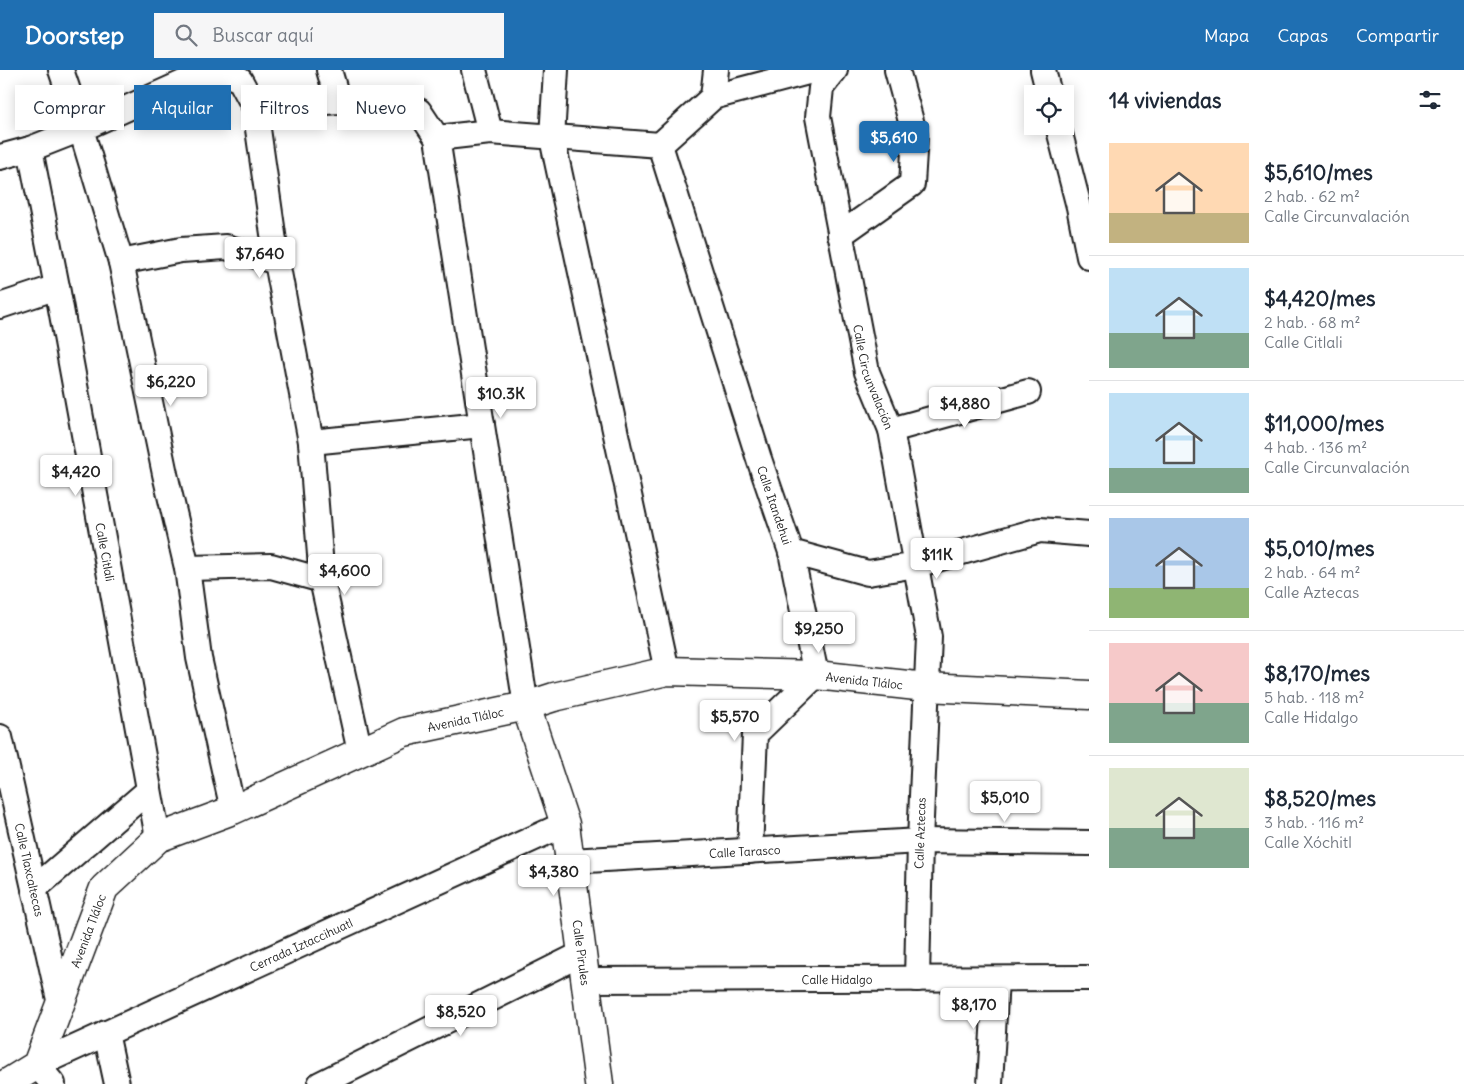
<!DOCTYPE html>
<html lang="es">
<head>
<meta charset="utf-8">
<style>
  :root { --surface:#fff; --page:#f6f6f7; --text:#1f2937; --muted:#747a83; --line:#e0e1e3; --accent:#1f6fb2 }
  body { margin:0; font-family:Delius,sans-serif; background:var(--page); color:var(--text); height:100vh; display:flex; flex-direction:column; font-size:19px; white-space:nowrap }
  * { box-sizing:border-box; margin:0 }
  p { font-size:16px; color:var(--muted) }
  .icon { flex:none; width:28px; height:28px; fill:none; stroke:currentColor; stroke-width:2; stroke-linecap:round; stroke-linejoin:round }
  .map { position:relative; flex:1; overflow:hidden }
  .side { display:flex; flex-direction:column; background:var(--surface); width:375px }
  .side>* { flex:none }
  .hud { position:absolute; left:15px; top:15px; width:475px; height:45px; display:flex; gap:10px }
  .buttons { position:absolute; left:1024px; top:15px; display:grid; gap:10px }
  .buttons a { display:grid; place-items:center; width:50px; height:50px; border-radius:0px; background:var(--surface); box-shadow:0 2px 12px #0003; font-size:25px }
  .price { position:absolute; translate:-50% -42px; padding:0 11px; border-radius:5px; background:#fff; color:#222; font-size:16px; line-height:32px; filter:drop-shadow(0 1px 2px #0008) }
  .price::after { content:''; position:absolute; left:50%; top:30px; width:15px; height:11px; margin-left:-8px; background:inherit; clip-path:polygon(0 0,100% 0,50% 100%) }
  .price.on { background:var(--accent); color:#fff }
  ul { padding:0; list-style:none }
  li { display:flex; align-items:center; gap:15px; height:125px; padding:0 20px }
  li+li { border-top:1px solid var(--line) }
  li span { display:grid; place-items:center; flex:none; width:140px; height:100px; border-radius:0px; color:#555 }
  li>.icon { margin-inline-start:auto }
  span .icon { width:60px; height:60px; fill:#fffc; stroke-width:1 }
  li b { font-size:21px }
  h2 { display:flex; justify-content:space-between; align-items:center; height:60px; padding:0 20px; font-size:21px }
  .chip { padding:0 18px; border-radius:0px; background:var(--surface); box-shadow:0 2px 12px #0003; font-size:18px; line-height:45px }
  .chip.on { background:var(--accent); color:#fff }
  header { display:flex; align-items:center; gap:30px; box-sizing:border-box; height:70px; padding:0 25px; background:var(--accent); color:#fff }
  header strong { font-size:24px }
  nav { display:flex; gap:28px; margin-inline-start:auto; font-size:18px }
  .search { width:350px; height:45px; background:var(--page); display:flex; align-items:center; gap:12px; box-sizing:border-box; padding:0 18px; border-radius:0px; color:var(--muted); font-size:19px }
  main { display:flex; flex:1; min-height:0 }
  .map>svg:first-child { display:block }
  .lines { fill:none; stroke-linecap:round; stroke-linejoin:round }
  .minor-casing { stroke:#1c1c1c; stroke-width:28 }
  .tertiary-casing { stroke:#1c1c1c; stroke-width:31 }
  .secondary-casing { stroke:#1c1c1c; stroke-width:31 }
  .minor { stroke:#fff; stroke-width:24 }
  .tertiary { stroke:#fff; stroke-width:28 }
  .secondary { stroke:#fff; stroke-width:28 }
  .labels { text-anchor:middle; dominant-baseline:central; stroke-width:4; stroke-linejoin:round; paint-order:stroke }
  .street-label { font-size:12px; fill:#1c1c1c; stroke:#fff }
</style>
</head>
<body>
<header>
<strong>Doorstep</strong>
<div class="search"><svg class="icon" aria-label="search" viewBox="0 0 24 24"><circle cx="10" cy="10" r="6"/><path d="M15 15l6 6"/></svg>Buscar aquí</div>
<nav><a>Mapa</a><a>Capas</a><a>Compartir</a></nav>
</header>
<main>
<div class="map">
<svg width="1089" height="1014" viewBox="0 0 1089 1014">
  <rect width="100%" height="100%" fill="#fff"/>
  <filter id="ink" filterUnits="userSpaceOnUse"><feTurbulence type="fractalNoise" baseFrequency=".02" numOctaves="2"/><feDisplacementMap in="SourceGraphic" scale="10" xChannelSelector="R" yChannelSelector="G"/><feConvolveMatrix kernelMatrix="1 2 1 2 8 2 1 2 1" color-interpolation-filters="sRGB"/></filter>
  <g filter="url(#ink)">
    <g class="lines">
      <defs>
        <g id="minor">
          <path d="M61,0L81,59L196,7L223,3L240,10L255,38L338,31L419,41L437,68L526,636"/>
          <path d="M329,0L338,31"/>
          <path d="M474,0L490,62"/>
          <path d="M556,0L552,68L667,601"/>
          <path id="s1" d="M835,0L821,18L818,47L867,302L891,360L929,567L920,771L917,909"/>
          <path d="M1043,0L1049,24"/>
          <path d="M713,27L816,0"/>
          <path d="M255,38L277,192L311,372L322,510L360,682"/>
          <path d="M1058,56L1079,137L1089,187"/>
          <path d="M437,68L490,62L660,75"/>
          <path id="s2" d="M660,75L759,389L791,482L816,605L755,664L750,781"/>
          <path d="M660,75L713,27L716,0"/>
          <path id="s3" d="M30,79L57,217L158,768"/>
          <path d="M0,87L30,79L81,59L121,192L165,404L187,498L199,588L233,740"/>
          <path d="M840,165L912,114L915,66L897,0"/>
          <path d="M121,192L181,180L226,177L277,192"/>
          <path d="M0,236L57,217"/>
          <path d="M891,360L1028,322"/>
          <path d="M311,372L482,355"/>
          <path d="M791,482L868,503L916,495L1040,460L1089,464"/>
          <path d="M187,498L271,496L322,510"/>
          <path id="s4" d="M0,667L60,934"/>
          <path id="s5" d="M570,791L920,771L1089,773"/>
          <path d="M34,819L149,720"/>
          <path id="s6" d="M586,910L1089,908"/>
          <path d="M106,963L117,1014"/>
          <path id="s7" d="M53,1014L37,995L565,754"/>
          <path d="M320,1014L583,883"/>
          <path d="M990,1014L996,909"/>
        </g>
        <g id="tertiary">
          <path id="s8" d="M526,636L565,754L599,1014"/>
        </g>
        <g id="secondary">
          <path id="s9" d="M6,1014L37,995L104,818L158,768L233,740L404,662L526,636L554,627L667,601L816,605L926,617L1089,625"/>
        </g>
      </defs>
      <use href="#minor" class="minor-casing"/>
      <use href="#tertiary" class="tertiary-casing"/>
      <use href="#secondary" class="secondary-casing"/>
      <use href="#minor" class="minor"/>
      <use href="#tertiary" class="tertiary"/>
      <use href="#secondary" class="secondary"/>
    </g>
  </g>
  <g class="labels">
    <g class="street-label">
      <text stroke="none"><textPath href="#s1" startOffset="318">Calle Circunvalación</textPath></text>
      <text stroke="none"><textPath href="#s2" startOffset="378">Calle Itandehui</textPath></text>
      <text stroke="none"><textPath href="#s3" startOffset="410">Calle Citlali</textPath></text>
      <text stroke="none"><textPath href="#s9" startOffset="1035">Avenida Tláloc</textPath></text>
      <text stroke="none"><textPath href="#s9" startOffset="630">Avenida Tláloc</textPath></text>
      <text transform="translate(920 763) rotate(-88)">Calle Aztecas</text>
      <text stroke="none"><textPath href="#s5" startOffset="175">Calle Tarasco</textPath></text>
      <text stroke="none"><textPath href="#s4" startOffset="136">Calle Tlaxcaltecas</textPath></text>
      <text stroke="none"><textPath href="#s9" startOffset="180">Avenida Tláloc</textPath></text>
      <text stroke="none"><textPath href="#s7" startOffset="315">Cerrada Iztaccihuatl</textPath></text>
      <text stroke="none"><textPath href="#s8" startOffset="254">Calle Pirules</textPath></text>
      <text stroke="none"><textPath href="#s6" startOffset="251">Calle Hidalgo</textPath></text>
    </g>
  </g>
</svg>
<div class="buttons">
<a><svg class="icon" aria-label="locate" viewBox="0 0 24 24"><circle cx="12" cy="12" r="6"/><path d="M12 2v4M12 18v4M2 12h4M18 12h4"/></svg></a>
</div>
<b class="price on" style="left:894px;top:93px">$5,610</b>
<b class="price" style="left:260px;top:209px">$7,640</b>
<b class="price" style="left:171px;top:337px">$6,220</b>
<b class="price" style="left:501px;top:349px">$10.3K</b>
<b class="price" style="left:965px;top:359px">$4,880</b>
<b class="price" style="left:76px;top:427px">$4,420</b>
<b class="price" style="left:937px;top:510px">$11K</b>
<b class="price" style="left:345px;top:526px">$4,600</b>
<b class="price" style="left:819px;top:584px">$9,250</b>
<b class="price" style="left:735px;top:672px">$5,570</b>
<b class="price" style="left:1005px;top:753px">$5,010</b>
<b class="price" style="left:554px;top:827px">$4,380</b>
<b class="price" style="left:974px;top:960px">$8,170</b>
<b class="price" style="left:461px;top:967px">$8,520</b>
<div class="hud">
<a class="chip">Comprar</a>
<a class="chip on">Alquilar</a>
<a class="chip">Filtros</a>
<a class="chip">Nuevo</a>
</div>
</div>
<section class="side">
<h2>14 viviendas<svg class="icon" aria-label="filters" viewBox="0 0 24 24"><path d="M4 7h16M4 17h16"/><circle cx="9" cy="7" r="2"/><circle cx="15" cy="17" r="2"/></svg></h2>
<ul>
<li><span style="background:linear-gradient(#ffd9b3 70%,#c2b280 0)"><svg class="icon" aria-label="home" viewBox="0 0 24 24"><path d="M3 11l9-7 9 7M6 9v11h12V9"/></svg></span><div><b>$5,610/mes</b><p>2 hab. · 62 m²</p><p>Calle Circunvalación</p></div></li>
<li><span style="background:linear-gradient(#bfe0f5 65%,#7fa58c 0)"><svg class="icon" aria-label="home" viewBox="0 0 24 24"><path d="M3 11l9-7 9 7M6 9v11h12V9"/></svg></span><div><b>$4,420/mes</b><p>2 hab. · 68 m²</p><p>Calle Citlali</p></div></li>
<li><span style="background:linear-gradient(#bfe0f5 75%,#7fa58c 0)"><svg class="icon" aria-label="home" viewBox="0 0 24 24"><path d="M3 11l9-7 9 7M6 9v11h12V9"/></svg></span><div><b>$11,000/mes</b><p>4 hab. · 136 m²</p><p>Calle Circunvalación</p></div></li>
<li><span style="background:linear-gradient(#a9c7e8 70%,#8fb573 0)"><svg class="icon" aria-label="home" viewBox="0 0 24 24"><path d="M3 11l9-7 9 7M6 9v11h12V9"/></svg></span><div><b>$5,010/mes</b><p>2 hab. · 64 m²</p><p>Calle Aztecas</p></div></li>
<li><span style="background:linear-gradient(#f6c9c9 60%,#7fa58c 0)"><svg class="icon" aria-label="home" viewBox="0 0 24 24"><path d="M3 11l9-7 9 7M6 9v11h12V9"/></svg></span><div><b>$8,170/mes</b><p>5 hab. · 118 m²</p><p>Calle Hidalgo</p></div></li>
<li><span style="background:linear-gradient(#dfe7d0 60%,#7fa58c 0)"><svg class="icon" aria-label="home" viewBox="0 0 24 24"><path d="M3 11l9-7 9 7M6 9v11h12V9"/></svg></span><div><b>$8,520/mes</b><p>3 hab. · 116 m²</p><p>Calle Xóchitl</p></div></li>
</ul>
</section>
</main>
</body>
</html>
